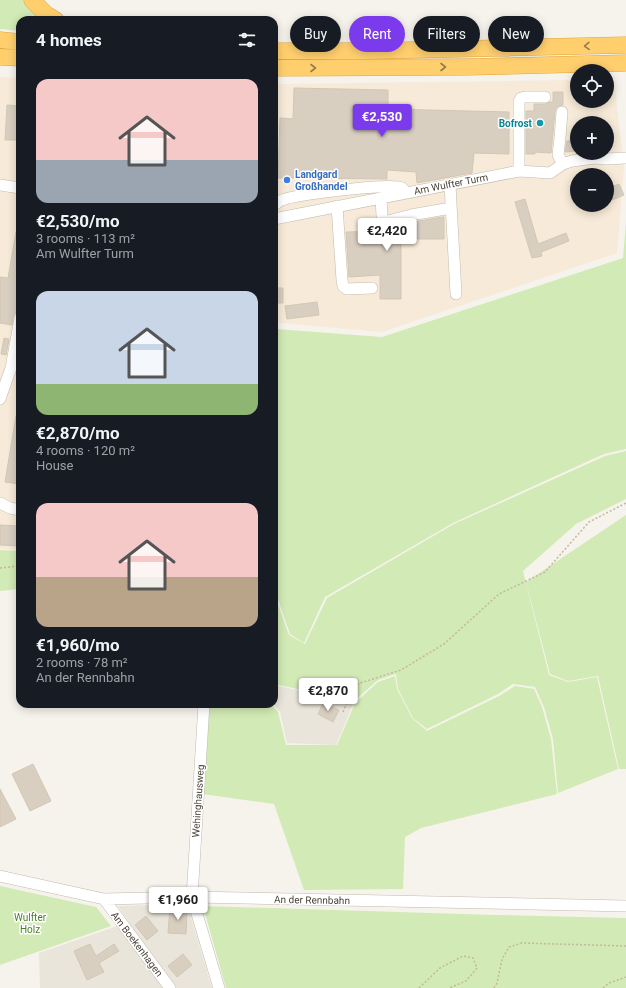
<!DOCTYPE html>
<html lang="en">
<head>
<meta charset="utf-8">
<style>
  :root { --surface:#171b24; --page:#242831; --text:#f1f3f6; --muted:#9ea1a6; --accent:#7c3aed }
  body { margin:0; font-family:Roboto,sans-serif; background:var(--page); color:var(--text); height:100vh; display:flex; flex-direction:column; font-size:15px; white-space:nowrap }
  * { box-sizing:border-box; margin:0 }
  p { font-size:13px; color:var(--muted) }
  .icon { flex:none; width:22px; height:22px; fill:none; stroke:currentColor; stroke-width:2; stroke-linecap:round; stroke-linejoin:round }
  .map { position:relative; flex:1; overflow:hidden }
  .side { position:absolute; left:16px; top:16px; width:262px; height:692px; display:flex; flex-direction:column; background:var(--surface); border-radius:12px; box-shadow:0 2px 10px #0003 }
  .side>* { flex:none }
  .hud { position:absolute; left:290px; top:16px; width:276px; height:36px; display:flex; gap:8px }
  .buttons { position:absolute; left:570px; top:64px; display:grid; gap:8px }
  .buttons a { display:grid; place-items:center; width:44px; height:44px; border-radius:50%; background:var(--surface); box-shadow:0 2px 10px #0003; font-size:20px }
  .price { position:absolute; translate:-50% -34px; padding:0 9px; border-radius:4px; background:#fff; color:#222; font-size:13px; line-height:26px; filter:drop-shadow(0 1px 2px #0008) }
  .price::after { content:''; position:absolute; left:50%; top:24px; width:12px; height:9px; margin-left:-6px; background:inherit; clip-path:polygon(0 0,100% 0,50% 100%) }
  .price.on { background:var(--accent); color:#fff }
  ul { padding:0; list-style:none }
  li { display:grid; align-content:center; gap:8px; height:212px; padding:0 20px }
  li span { display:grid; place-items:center; height:124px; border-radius:12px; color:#555 }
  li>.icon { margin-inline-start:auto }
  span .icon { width:72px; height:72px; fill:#fffc; stroke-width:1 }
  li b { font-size:17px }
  h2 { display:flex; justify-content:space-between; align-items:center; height:48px; padding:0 20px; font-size:17px }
  .tag { padding:0 14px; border-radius:18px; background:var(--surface); box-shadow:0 2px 10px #0003; font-size:14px; line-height:36px }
  .tag.on { background:var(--accent); color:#fff }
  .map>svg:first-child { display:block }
  .residential { fill:#eae5da }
  .commercial { fill:#f7ead8; fill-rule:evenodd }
  .green { fill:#d2eab5 }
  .building { fill:#d8cfc1; stroke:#d3c7b4 }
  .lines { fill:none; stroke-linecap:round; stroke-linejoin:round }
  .minor-casing { stroke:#c2bbae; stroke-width:12 }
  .highway-casing { stroke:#e0a43c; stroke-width:17 }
  .path { stroke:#c4b79f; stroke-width:1.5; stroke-dasharray:2 2; stroke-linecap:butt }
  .minor { stroke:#fff; stroke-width:11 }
  .highway { stroke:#ffcf6e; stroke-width:16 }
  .oneway { stroke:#937c4e }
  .culture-dot { fill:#0f9aa8; stroke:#fff; stroke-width:1.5 }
  .shop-dot { fill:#3f7fe0; stroke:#fff; stroke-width:1.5 }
  .labels { text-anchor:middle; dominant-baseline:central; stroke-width:3; stroke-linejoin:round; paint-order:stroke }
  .culture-label { font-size:10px; font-weight:bold; fill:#0d838f; stroke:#fff; text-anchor:end }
  .shop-label { font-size:10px; font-weight:bold; fill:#366cbe; stroke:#fff; text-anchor:start }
  .street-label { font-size:10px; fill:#4b4439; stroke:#fff }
  .park-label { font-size:10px; fill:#4a7f2a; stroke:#fff }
</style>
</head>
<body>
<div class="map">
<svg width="626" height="988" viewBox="0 0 626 988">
  <rect width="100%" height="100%" fill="#f6f3ec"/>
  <path class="residential" d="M274,685L354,702L336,745L287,743L280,712L273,704H274Z
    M187,904L212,988H40L39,953L129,922L118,906Z"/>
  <path class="commercial" d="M0,77L20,78V550L0,549Z
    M577,80V101H607V80H614L624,168L617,253L382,332L281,323L274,319V84ZM577,123H607V153H577ZM577,175H607V205H577Z"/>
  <path class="green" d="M0,0H26L47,20H20V31L0,29Z
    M626,222V449L604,454L453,523L325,597L304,643L290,634L274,588V328L276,329L382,337L623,258Z
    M626,451V499L576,524L523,571L549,675L568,682L597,677L618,769L558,793L553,739L544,707L535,687L513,684L498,694L427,729L413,718L398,689L396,674L378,680L354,701L274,684V593L289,635L305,644L327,598L454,524L605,456Z
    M626,515V769H619L598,676L568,681L550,674L526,582Z
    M0,550L20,551V589L0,591Z
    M395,676L397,689L412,718L427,731L499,696L515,686L534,689L542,707L551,739L557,794L421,828L405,837L403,889L304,890L274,804L202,794L209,704H271L278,712L286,745H337L355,703L378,682Z
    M0,886L96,907L111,926L0,965Z
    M203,906L494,915L626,918V988H226Z"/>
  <path class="building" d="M294,88L388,90V109L509,112V154L474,153L472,173L417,183L416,172L387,170V179L302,178H278L280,118L293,119Z
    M553,92H563V105L559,106L556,108L555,111L551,153L535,152V154H526V111H534V104H545L550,102H553Z
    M7,105L20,106V140H5Z
    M577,140V151L565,152L567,141Z
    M619,184L624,195L612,200L610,196L607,197V189Z
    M525,199L538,244L566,233L569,241L541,252L542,256L532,258L515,202Z
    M442,217H444V239H401V299H380V275L349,277L346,232L381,231V227L388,228L394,227H408V223Z
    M16,232L20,233V298L17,312L15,313L13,316L12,325L0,323V277L8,278Z
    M274,288H283V303H274Z
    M317,302L319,315L287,319L285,306Z
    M4,338L9,339L6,355L1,354Z
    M16,416L20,417V484L5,482Z
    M0,525L20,526V546L0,545Z
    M323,703L339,710L333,722L318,714Z
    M33,764L51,801L30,811L12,774Z
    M0,789L16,819L0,827Z
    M170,907L187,908L186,934L168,933Z
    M146,916L158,931L147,940L135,925Z
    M90,944L96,956L114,944L119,951L99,963L104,972L87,980L74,951Z
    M183,954L192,965L177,977L168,966Z"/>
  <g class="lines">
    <defs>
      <path id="minor" d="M562,112L560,138L558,155L563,164
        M519,171V101L521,98L525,97H545
        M0,185L20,188
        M450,185L456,294
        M381,198L382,216C383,220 384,221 388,221L411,215L451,208
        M274,205C277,203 279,201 282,200C295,195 393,182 402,188C404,189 404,191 405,193
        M337,206L342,280L343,286L347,289L372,288
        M274,219L519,171L550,173L563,164L572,161L595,158L606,159L626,158
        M0,399L11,368L20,318
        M0,503L10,508L20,510
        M204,704L192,897L219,988
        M0,876L104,899L192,897L626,906
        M104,899L170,988"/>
      <path id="highway" d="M32,0L46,14L56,20
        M0,40L20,42
        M274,51H364L626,45
        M0,57L20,58
        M274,68L467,67L626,63"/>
    </defs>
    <use href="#minor" class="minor-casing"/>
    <use href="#highway" class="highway-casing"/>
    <path class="path" d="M0,568L20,566
      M343,712L354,685L401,670L444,644L499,594L545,572L589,522L626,503
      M419,988L440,968L463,956L473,958L477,968L466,981L449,988
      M494,988L497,983L502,959L509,947L522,943L626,946
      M603,988L609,983L626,977"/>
    <use href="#minor" class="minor"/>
    <use href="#highway" class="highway"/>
  </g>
  <defs><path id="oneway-chevron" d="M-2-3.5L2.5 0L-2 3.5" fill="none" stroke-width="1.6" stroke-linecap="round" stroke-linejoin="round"/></defs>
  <g class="oneway">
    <use href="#oneway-chevron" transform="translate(587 46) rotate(179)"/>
    <use href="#oneway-chevron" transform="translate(443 67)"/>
    <use href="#oneway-chevron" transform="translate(313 68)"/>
  </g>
  <circle class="culture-dot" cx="540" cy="123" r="4"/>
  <circle class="shop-dot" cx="287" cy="180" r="4"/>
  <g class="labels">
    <g class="culture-label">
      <text x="532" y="123">Bofrost</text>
    </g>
    <g class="shop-label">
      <text x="295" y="174">Landgard<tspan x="295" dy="12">Großhandel</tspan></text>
    </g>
    <g class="street-label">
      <text transform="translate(451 184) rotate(-11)">Am Wulfter Turm</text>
      <text transform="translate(198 801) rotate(-86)">Wehinghausweg</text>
      <text transform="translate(312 900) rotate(1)">An der Rennbahn</text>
      <text transform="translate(137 944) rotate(53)">Am Boekenhagen</text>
    </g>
    <g class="park-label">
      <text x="30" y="917">Wulfter<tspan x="30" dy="12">Holz</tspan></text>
    </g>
  </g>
</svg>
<div class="buttons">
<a><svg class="icon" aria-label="locate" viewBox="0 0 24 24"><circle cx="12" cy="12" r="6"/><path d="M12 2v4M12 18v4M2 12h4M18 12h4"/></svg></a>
<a>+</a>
<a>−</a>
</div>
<b class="price on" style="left:382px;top:138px">€2,530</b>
<b class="price" style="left:387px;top:252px">€2,420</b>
<b class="price" style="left:328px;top:712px">€2,870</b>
<b class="price" style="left:178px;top:921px">€1,960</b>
<div class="hud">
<a class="tag">Buy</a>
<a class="tag on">Rent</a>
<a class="tag">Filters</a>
<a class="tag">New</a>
</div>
<section class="side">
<h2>4 homes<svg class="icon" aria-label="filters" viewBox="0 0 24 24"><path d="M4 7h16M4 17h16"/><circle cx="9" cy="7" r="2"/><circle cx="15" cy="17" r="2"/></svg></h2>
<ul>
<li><span style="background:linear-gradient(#f6c9c9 65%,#9aa5b1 0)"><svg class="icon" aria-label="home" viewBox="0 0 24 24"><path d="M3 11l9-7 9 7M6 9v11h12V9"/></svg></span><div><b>€2,530/mo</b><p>3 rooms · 113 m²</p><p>Am Wulfter Turm</p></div></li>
<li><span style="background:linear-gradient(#c9d6e8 75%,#8fb573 0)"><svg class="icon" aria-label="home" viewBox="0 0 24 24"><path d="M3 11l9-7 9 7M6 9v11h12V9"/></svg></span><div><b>€2,870/mo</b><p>4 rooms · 120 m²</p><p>House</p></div></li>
<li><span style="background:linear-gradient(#f6c9c9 60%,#b9a48a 0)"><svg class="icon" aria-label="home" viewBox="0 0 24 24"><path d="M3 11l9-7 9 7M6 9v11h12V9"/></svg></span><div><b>€1,960/mo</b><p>2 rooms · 78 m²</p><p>An der Rennbahn</p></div></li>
</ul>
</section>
</div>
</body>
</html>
